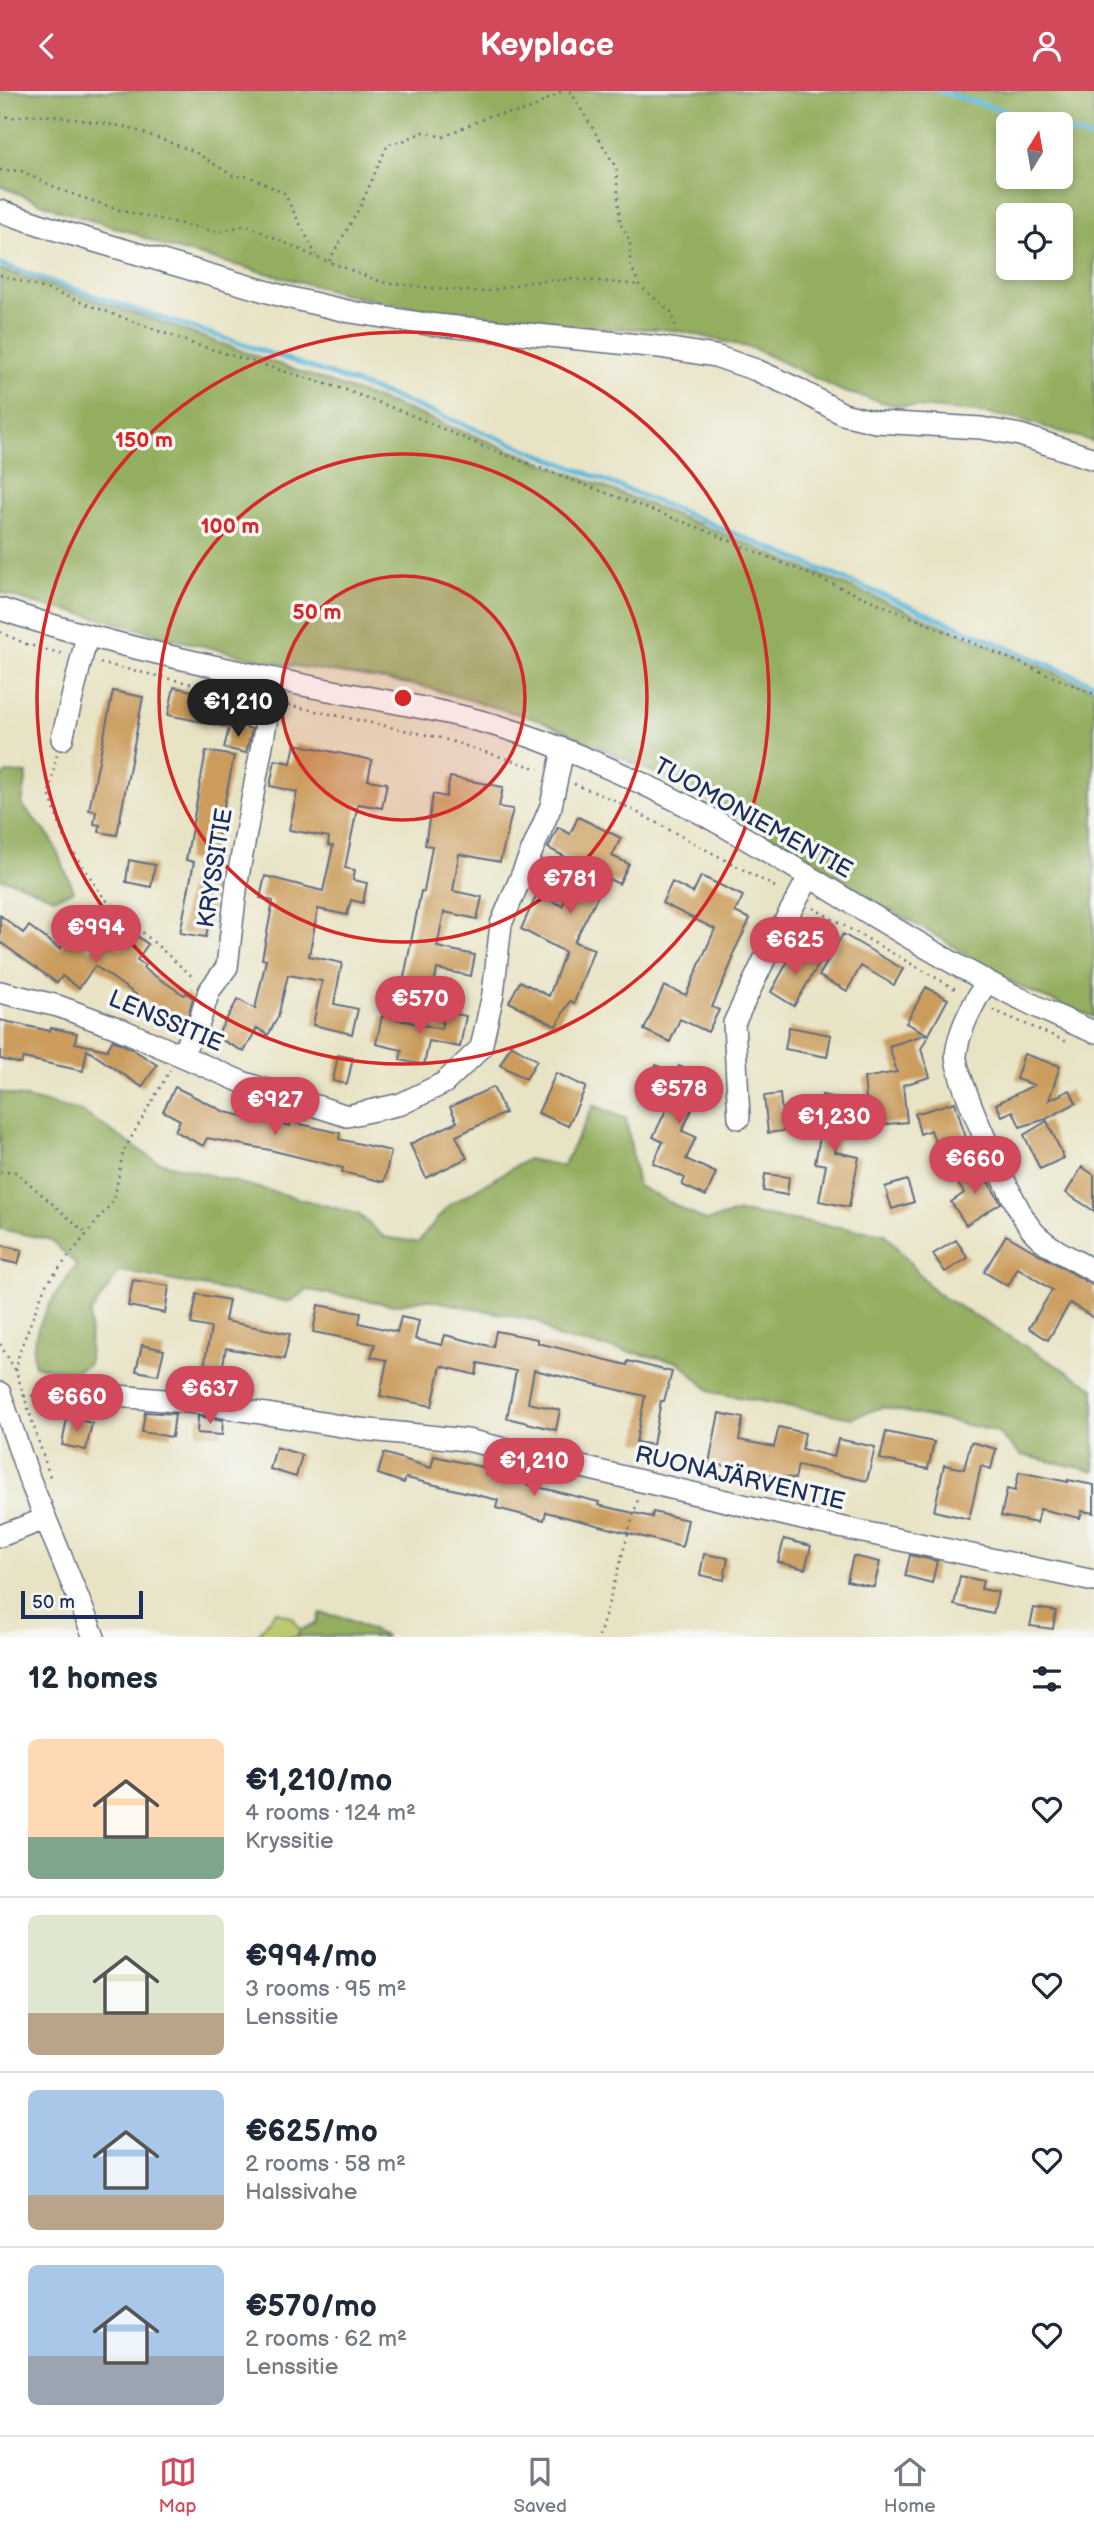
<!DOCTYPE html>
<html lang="en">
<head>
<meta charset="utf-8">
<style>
  :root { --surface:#fff; --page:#f2f2f3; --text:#1f2937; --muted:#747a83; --line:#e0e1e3; --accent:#d1495b }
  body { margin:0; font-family:"Balsamiq Sans",sans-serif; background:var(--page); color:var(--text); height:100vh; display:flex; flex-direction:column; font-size:26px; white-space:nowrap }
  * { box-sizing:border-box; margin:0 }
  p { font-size:23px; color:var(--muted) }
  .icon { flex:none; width:38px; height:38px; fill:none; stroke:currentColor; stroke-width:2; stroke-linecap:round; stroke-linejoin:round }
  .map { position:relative; height:1546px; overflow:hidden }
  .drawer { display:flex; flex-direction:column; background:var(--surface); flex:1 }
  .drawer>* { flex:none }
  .needle { width:46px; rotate:11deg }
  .controls { position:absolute; left:996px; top:21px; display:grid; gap:14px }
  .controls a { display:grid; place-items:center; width:77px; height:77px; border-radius:10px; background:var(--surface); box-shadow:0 4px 10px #0003; font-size:35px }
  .scale { position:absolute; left:21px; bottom:18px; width:122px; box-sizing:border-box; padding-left:7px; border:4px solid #1b2f5e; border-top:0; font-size:19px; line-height:24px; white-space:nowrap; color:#1b2f5e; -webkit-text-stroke:5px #f6f6f2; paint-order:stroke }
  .price { position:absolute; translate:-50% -60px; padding:0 16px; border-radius:24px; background:var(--accent); color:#fff; font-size:23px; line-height:46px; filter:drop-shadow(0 2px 4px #0008) }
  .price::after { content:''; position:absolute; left:50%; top:42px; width:21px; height:16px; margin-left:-10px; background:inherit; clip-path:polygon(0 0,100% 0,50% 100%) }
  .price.selected { background:#222; color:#fff }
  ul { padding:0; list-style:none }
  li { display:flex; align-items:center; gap:21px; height:175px; padding:0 28px }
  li+li { border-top:2px solid var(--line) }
  li span { display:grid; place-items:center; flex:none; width:196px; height:140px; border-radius:10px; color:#555 }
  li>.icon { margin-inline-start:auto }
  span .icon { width:84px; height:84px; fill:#fffc; stroke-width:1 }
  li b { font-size:30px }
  h2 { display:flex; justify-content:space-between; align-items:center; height:84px; padding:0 28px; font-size:30px }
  header { display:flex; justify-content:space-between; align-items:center; height:91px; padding:0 28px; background:var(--accent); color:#fff; font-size:32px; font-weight:600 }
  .tabs { display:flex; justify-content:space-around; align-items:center; height:98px; border-top:2px solid var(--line); background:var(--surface); font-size:19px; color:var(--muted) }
  .tabs a { display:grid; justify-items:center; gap:4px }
  .tabs .selected { color:var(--accent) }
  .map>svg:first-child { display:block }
  .green { fill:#bbca6d; stroke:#6b7c66; stroke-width:2 }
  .forest { fill:#94ae60; stroke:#586e5f; stroke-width:2; fill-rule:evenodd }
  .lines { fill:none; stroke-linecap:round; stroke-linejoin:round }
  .stream { stroke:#5ab8d9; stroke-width:5 }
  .building { fill:#cb9c5c }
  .minor-casing { stroke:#636e82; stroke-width:24 }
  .path { stroke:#636e82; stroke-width:2.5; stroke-dasharray:2 5; stroke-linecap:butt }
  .minor { stroke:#fff; stroke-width:21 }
  .ring { fill:none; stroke:#d62828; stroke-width:3.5 }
  .labels { text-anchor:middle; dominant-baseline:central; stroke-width:7; stroke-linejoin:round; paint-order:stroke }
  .street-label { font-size:24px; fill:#1b2f5e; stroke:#f6f6f2 }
  .centre { fill:#d62828; stroke:#f6f6f2; stroke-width:3.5 }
  .ring-label { font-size:21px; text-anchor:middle; font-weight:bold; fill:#d62828; stroke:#f6f6f2; stroke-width:7; stroke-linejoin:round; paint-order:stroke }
</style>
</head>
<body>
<header><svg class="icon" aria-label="back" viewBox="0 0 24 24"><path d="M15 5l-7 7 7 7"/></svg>Keyplace<svg class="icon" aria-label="person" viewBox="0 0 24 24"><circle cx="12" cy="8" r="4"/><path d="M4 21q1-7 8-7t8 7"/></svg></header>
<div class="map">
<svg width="1094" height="1546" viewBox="0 0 1094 1546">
  <rect width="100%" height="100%" fill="#f6f6f2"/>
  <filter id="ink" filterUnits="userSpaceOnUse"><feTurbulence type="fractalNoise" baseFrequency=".0143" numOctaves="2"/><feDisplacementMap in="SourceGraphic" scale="14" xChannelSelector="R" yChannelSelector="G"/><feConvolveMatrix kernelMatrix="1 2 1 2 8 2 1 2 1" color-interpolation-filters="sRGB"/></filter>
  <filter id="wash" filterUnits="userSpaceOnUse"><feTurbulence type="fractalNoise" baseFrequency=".00686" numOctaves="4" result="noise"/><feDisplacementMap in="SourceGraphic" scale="28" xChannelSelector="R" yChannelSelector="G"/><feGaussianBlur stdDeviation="1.57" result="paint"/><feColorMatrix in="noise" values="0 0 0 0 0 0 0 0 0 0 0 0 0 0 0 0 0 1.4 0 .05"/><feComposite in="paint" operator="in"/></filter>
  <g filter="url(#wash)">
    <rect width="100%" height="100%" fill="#e8e3c4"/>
    <path class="green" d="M276,1520L293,1527L300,1539L299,1546H256Z"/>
    <path class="forest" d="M0,0H1094V351L1019,328L976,321L894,314L844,301L755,258L685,241L661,238L563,237L393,213L353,205L164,155L133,142L61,120L0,95ZM1008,33H1060V86H1008ZM1008,124H1060V177H1008Z
      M0,178L155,229L411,320L716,440L1094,598V926L1040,905L991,881L939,846L884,816L732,721L670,689L542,630L421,595L270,571L182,550L92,525L32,512L0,501Z
      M6,682L27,683L22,714L51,747L74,800L54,807L15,791L0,788V689Z
      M0,1001L81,1020L156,1070L358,1123L384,1146L418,1151L449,1114L528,1068L563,1075L594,1014L626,1028L638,1095L706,1130L740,1121L885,1143L935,1201L1094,1297V1380L1021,1364L996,1340L882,1316L852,1327L711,1301L679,1271L556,1246L538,1230L426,1208L394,1214L308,1199L289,1211L120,1180L90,1223L89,1273L73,1281L35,1275C26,1240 58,1200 77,1174L51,1149L0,1138Z
      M320,1522L342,1526L387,1546L297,1545L300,1539L316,1532Z"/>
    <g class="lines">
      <path class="stream" d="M939,0L1047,33
        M1060,38L1094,48
        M0,173C137,221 277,261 413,314C642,402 868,498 1094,593"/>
    </g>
    <g id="blocks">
      <path class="building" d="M174,596L233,609L227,636L168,624Z
        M113,600L143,606L117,744L99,741L100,734L94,733L96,720L89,719Z
        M230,633L252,638L246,662L224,657Z
        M295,653L372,669L368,689L387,692L382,717L358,713L345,777L355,779L353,789L367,792L363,812L351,809L347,824L318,818L309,865L342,872L334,913L358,918L352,943L313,934L322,890L288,884L278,926L268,944L257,937L244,961L216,946L238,908L255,918L266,869L262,868L273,810L260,807L265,785L323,800L333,755L328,754L329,746L289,739L297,701L270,695L275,669L291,672Z
        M206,660L234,665L208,795L216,797L206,846L180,842L194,771L186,769Z
        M450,686L503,696L499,716L513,718L500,771L459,763L453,800L482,806L477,828L444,821L437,856L475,864L471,885L437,878L432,903L402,897L421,800L424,801L432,755L425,754L433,703L446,706Z
        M578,726L621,747L612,765L629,773L619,793L607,787L574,851L594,858L574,912L570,910L556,935L509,911L520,890L549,905L565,861L521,838L537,803L562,815L583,775L548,757L558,736L570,743Z
        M129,769L155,774L151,796L126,791Z
        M701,785L743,805L735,821L750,828L732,865L734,866L712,916L719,919L708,941L680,928L670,951L644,939L664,895L686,904L715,838L662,812L672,791L693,802Z
        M0,824L23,842L29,835L60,858L70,844L91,859L102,844L121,858L133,842L148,853L137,869L145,874L143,877L184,904L186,902L193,907L188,925L184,930L167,919L164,923L95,875L79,897L62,885L57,892L0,851Z
        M843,843L903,878L894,894L861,875L847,900L819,885Z
        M795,857L820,871L794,915L771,901Z
        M926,896L948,908L921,958L930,986L903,994L907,1031L869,1035L864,987L897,981L889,955L927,943L906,932Z
        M445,921L466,925L460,956L429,950L424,974L400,969L402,959L376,953L382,925L441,938Z
        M0,929L50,940L51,937L77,942L75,952L107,959L113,949L132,958L157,974L142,996L87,959L83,980L23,967L21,973L0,968Z
        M789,936L831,944L827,966L785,958Z
        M511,954L537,969L526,988L500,974Z
        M1024,963L1060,975L1049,1009L1070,999L1076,1012L1046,1028L1020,1036L1013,1020L1002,1025L996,1013L1034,994L1016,988Z
        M338,964L353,967L347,993L333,990Z
        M656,974L675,984L679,975L706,988L682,1040L696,1046L686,1068L716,1082L706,1105L682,1094L685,1087L653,1072L663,1051L653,1046L670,1011L644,999Z
        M556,982L586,996L568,1035L538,1022Z
        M175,996L225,1021L290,1035L291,1031L340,1042L339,1048L391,1060L384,1091L342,1081L343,1077L270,1059L207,1047L203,1055L175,1040L180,1029L163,1020Z
        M493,996L505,1022L456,1045L467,1067L426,1087L410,1053L457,1031L450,1016Z
        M780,1003L784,1040L768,1042L764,1005Z
        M822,1004L846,1009L835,1061L859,1066L849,1116L819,1110L826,1074L815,1072L820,1046L813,1045Z
        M955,1011L967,1051L938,1060L931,1039L920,1043L915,1023Z
        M1047,1030L1064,1067L1040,1078L1024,1044Z
        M978,1074L1001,1112L966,1134L951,1111L964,1102L955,1088Z
        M1082,1076L1094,1084V1120L1066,1102Z
        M765,1083L789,1086L787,1104L763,1100Z
        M907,1089L914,1111L892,1118L885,1096Z
        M1006,1144L1094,1195V1227L1070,1212L1048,1249L1029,1237L1052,1199L1018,1177L1008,1195L984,1181Z
        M956,1149L968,1167L945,1181L933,1163Z
        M0,1154L22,1159L18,1173L0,1169Z
        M133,1189L169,1195L165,1222L128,1215Z
        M197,1203L229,1209L225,1230L290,1243L284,1268L226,1257L220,1290L202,1287L211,1237L191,1233Z
        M318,1214L361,1222L359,1232L397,1241L401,1226L419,1230L415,1248L442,1254L445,1244L493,1256L496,1240L538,1248V1252L627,1274L628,1270L672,1281L664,1310H661L653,1354L636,1351L645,1305L534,1279L528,1312L560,1319L556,1339L507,1327L516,1280L478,1272L476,1284L441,1275L432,1315L380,1305L387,1269L371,1266L375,1253L313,1241Z
        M142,1254L164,1259L158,1284L136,1280Z
        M145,1321L175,1323L172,1346L142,1341Z
        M719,1322L743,1327L739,1349L774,1356L779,1336L805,1342L802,1358L834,1366L838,1348L875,1356L867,1390L798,1374L795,1388L709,1372Z
        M198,1325L223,1329L222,1344L197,1342Z
        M67,1327L92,1332L86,1359L62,1354Z
        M886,1341L934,1351L928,1378L880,1368Z
        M971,1351L996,1358L991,1378L981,1375L969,1428L934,1420L944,1374L964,1378Z
        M276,1356L302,1364L296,1386L270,1378Z
        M384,1362L431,1377L434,1365L486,1377L485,1383L599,1411L598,1414L652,1426L653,1421L688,1429L682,1456L546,1421L544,1429L496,1417L498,1409L406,1387L404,1392L378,1383Z
        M1019,1381L1068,1391V1389L1094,1394V1422L1082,1420L1080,1427L1040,1418L1037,1432L1001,1425L1007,1398L1015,1400Z
        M784,1448L811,1455L805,1478L778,1471Z
        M704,1463L728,1467L724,1489L700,1484Z
        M910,1464L937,1470L932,1492L905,1485Z
        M853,1465L880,1471L874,1496L847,1490Z
        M960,1485L983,1490L981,1498L998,1501L993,1523L954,1514Z
        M1034,1517L1056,1520L1053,1538L1030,1535Z"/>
    </g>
  </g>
  <g filter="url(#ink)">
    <use href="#blocks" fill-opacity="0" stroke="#636e82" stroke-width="2"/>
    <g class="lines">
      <defs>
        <path id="minor" d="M0,120L60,140L282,205L351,221L427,233L659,256L715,265L756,279L798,298L843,323L876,331L981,337L1020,344L1094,368
          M0,518C105,553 215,576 323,598C395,612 468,622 537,648C601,672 666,702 726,736C848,806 963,888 1094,941
          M62,648L87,545
          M986,891C973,914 959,937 956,964C954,985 1016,1121 1032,1139C1047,1157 1074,1168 1094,1180
          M0,901L58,915L120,938L242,991L347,1025L401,1013L444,992L481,957L493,903L501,833L551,715L563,659
          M181,963L198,935L209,900L227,876L237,791L274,588
          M739,1027L734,932L766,865L809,786
          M0,1302L29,1387L94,1546
          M83,1302L198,1312L360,1338L467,1349L811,1430L1094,1490
          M0,1445L45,1428"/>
      </defs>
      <use href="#minor" class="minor-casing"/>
      <path class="path" d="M570,0L616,76L620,132L630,150V172L639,194L671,221L677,240
        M0,22L9,27L31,24L54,25L127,36L193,60L235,86L248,85L284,102L316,164
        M0,79L21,80L63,100L122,120L219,141L246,134L316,166L382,191L440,198L485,201L528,191L576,188L639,194
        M329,170L360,116L388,53L403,50L423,41L443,46L489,25L527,20L562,0
        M0,184L43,197L191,252L346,299L411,324L484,356L697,436L1094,603
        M0,541L26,553L63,563
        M100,572L250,606
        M288,614L441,647L539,678
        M57,664L49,702L63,745L104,807L195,888
        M574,693L616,710L779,798
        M813,817L959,900
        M993,919L1070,952
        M0,1081H16L86,1142
        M0,1253L16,1280L51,1389
        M16,1280L19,1262L45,1195L114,1109L123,1061L170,979
        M24,1305L66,1303
        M599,1546L638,1408"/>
      <use href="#minor" class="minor"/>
    </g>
  </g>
  <circle cx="403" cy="607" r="122" fill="#d62828" fill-opacity=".12"/>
  <g class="ring">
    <circle cx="403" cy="607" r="122"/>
    <circle cx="403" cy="607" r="244"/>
    <circle cx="403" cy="607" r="366"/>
  </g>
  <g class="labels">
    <g class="street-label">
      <text transform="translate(753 727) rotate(29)">TUOMONIEMENTIE</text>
      <text transform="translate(215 777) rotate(-81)">KRYSSITIE</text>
      <text transform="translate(166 930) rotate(23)">LENSSITIE</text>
      <text transform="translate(740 1387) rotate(13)">RUONAJÄRVENTIE</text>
    </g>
  </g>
  <circle cx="403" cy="607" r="10" class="centre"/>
  <g class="ring-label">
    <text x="144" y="356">150 m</text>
    <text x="230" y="442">100 m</text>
    <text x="317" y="528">50 m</text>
  </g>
</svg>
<div class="controls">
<a><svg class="needle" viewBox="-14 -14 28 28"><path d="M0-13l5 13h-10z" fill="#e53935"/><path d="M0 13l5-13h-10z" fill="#747a83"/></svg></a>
<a><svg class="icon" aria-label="locate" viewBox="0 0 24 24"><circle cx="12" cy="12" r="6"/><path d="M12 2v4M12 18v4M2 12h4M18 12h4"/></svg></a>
</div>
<div class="scale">50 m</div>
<b class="price selected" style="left:238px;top:648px">€1,210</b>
<b class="price" style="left:570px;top:825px">€781</b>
<b class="price" style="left:96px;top:874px">€994</b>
<b class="price" style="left:795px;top:886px">€625</b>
<b class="price" style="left:420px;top:945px">€570</b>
<b class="price" style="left:679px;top:1035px">€578</b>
<b class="price" style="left:275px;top:1046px">€927</b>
<b class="price" style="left:834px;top:1063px">€1,230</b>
<b class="price" style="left:975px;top:1105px">€660</b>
<b class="price" style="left:210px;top:1335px">€637</b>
<b class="price" style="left:77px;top:1343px">€660</b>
<b class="price" style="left:534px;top:1407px">€1,210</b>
</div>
<section class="drawer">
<h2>12 homes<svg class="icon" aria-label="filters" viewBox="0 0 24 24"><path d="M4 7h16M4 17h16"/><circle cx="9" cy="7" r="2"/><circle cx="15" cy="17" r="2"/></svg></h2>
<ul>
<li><span style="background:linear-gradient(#ffd9b3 70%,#7fa58c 0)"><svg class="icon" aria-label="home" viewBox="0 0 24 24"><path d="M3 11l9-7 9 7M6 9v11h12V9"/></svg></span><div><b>€1,210/mo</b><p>4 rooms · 124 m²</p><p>Kryssitie</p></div><svg class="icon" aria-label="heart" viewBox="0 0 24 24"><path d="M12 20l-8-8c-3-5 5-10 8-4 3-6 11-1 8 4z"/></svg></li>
<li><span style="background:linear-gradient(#dfe7d0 70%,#b9a48a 0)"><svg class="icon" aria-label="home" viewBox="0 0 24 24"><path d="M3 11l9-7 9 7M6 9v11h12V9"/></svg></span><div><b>€994/mo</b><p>3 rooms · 95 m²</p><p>Lenssitie</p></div><svg class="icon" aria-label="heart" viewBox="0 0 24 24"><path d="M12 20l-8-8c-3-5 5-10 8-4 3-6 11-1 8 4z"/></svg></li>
<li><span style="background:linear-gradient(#a9c7e8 75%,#b9a48a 0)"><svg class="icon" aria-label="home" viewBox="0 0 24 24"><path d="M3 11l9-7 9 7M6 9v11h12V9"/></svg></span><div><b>€625/mo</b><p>2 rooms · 58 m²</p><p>Halssivahe</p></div><svg class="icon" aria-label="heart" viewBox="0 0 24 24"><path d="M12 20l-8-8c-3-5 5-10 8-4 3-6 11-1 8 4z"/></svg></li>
<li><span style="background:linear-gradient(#a9c7e8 65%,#9aa5b1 0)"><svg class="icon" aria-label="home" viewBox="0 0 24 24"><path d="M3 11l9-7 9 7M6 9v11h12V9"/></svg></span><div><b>€570/mo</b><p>2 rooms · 62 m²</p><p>Lenssitie</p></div><svg class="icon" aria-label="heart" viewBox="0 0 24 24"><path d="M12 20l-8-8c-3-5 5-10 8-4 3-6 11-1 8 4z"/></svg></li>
</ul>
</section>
<nav class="tabs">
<a class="selected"><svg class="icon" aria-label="map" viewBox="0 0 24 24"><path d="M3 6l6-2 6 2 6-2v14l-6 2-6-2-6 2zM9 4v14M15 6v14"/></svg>Map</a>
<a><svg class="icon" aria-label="saved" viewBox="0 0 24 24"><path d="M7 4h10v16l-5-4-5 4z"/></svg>Saved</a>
<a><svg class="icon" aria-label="home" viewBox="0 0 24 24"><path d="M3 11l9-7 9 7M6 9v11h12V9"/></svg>Home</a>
</nav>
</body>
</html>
